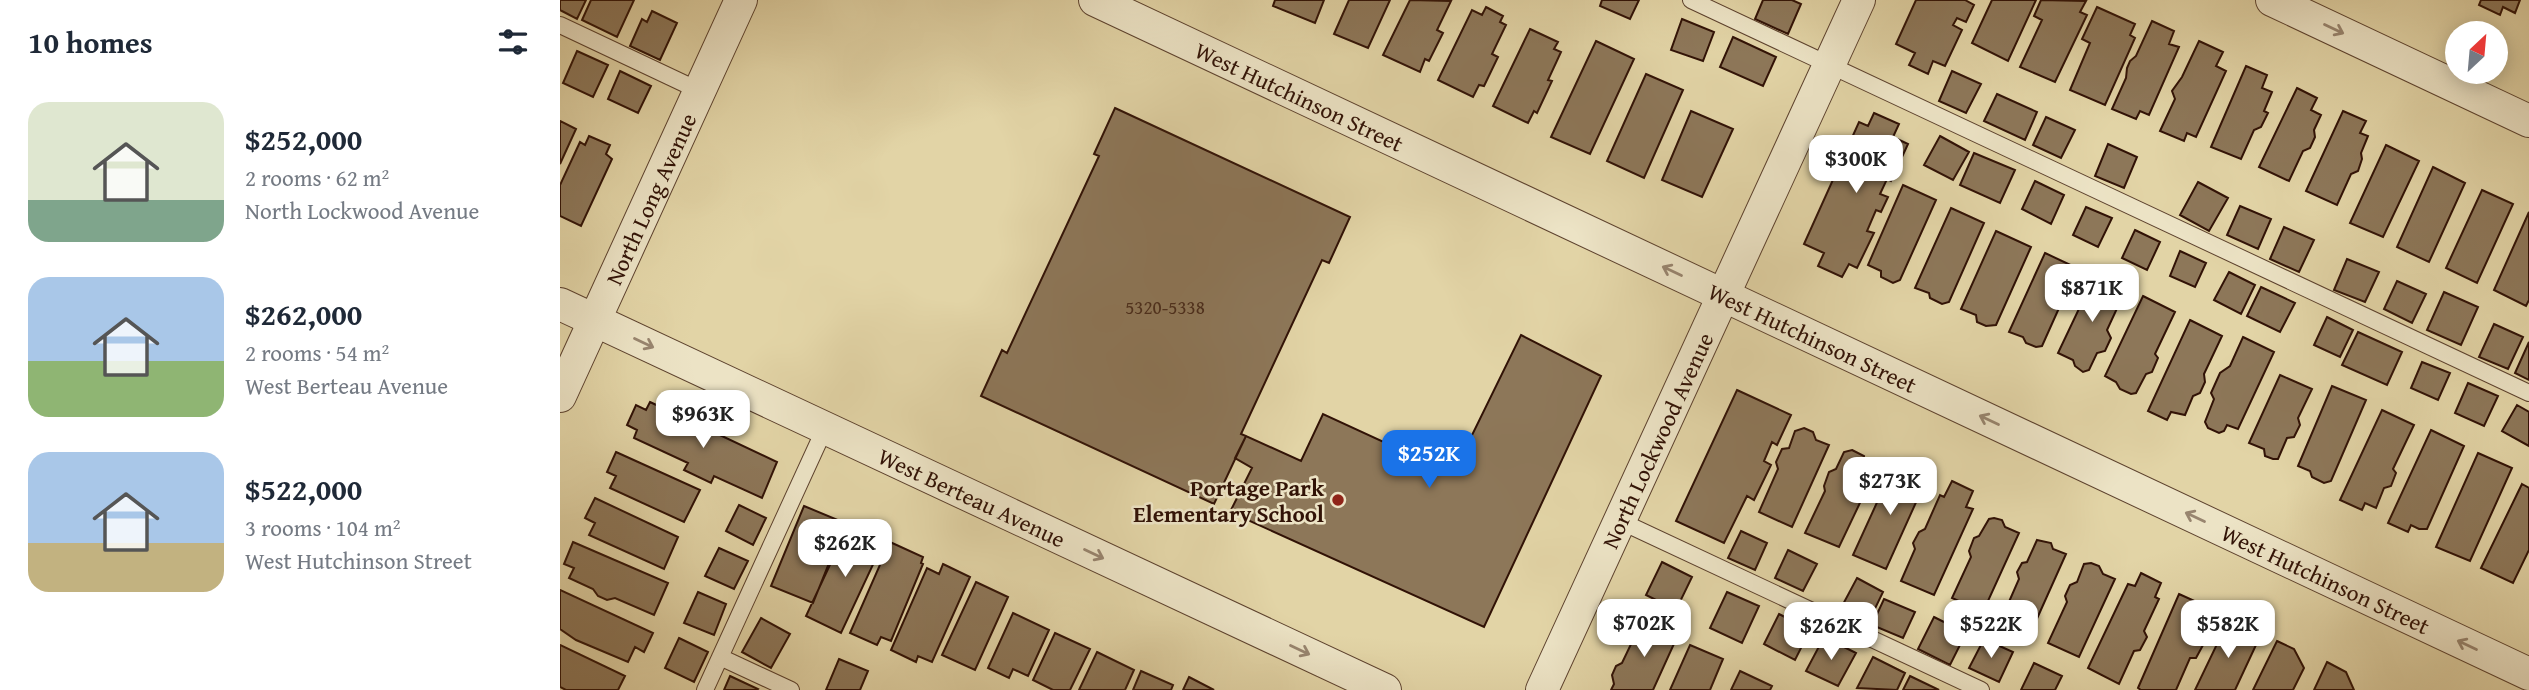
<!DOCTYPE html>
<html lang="en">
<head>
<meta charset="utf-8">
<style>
  :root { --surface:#fff; --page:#f6f6f7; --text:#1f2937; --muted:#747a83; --accent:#1a73e8 }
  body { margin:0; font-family:"Gentium Book Plus",serif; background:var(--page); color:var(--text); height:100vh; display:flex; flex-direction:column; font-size:26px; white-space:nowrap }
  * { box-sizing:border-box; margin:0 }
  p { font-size:23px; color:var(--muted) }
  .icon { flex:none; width:38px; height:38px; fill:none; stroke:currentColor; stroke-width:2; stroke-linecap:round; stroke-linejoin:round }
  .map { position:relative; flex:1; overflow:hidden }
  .drawer { display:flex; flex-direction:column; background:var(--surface); width:560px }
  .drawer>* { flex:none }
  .needle { width:46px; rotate:26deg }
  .buttons { position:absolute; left:1885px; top:21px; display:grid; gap:14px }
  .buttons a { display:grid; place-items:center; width:63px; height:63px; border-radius:50%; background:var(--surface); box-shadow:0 4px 18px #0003; font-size:35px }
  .price { position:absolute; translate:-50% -60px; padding:0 16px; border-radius:14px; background:#fff; color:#222; font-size:23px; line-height:46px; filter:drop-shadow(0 2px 4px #0008) }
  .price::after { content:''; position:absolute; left:50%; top:42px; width:21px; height:16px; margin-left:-10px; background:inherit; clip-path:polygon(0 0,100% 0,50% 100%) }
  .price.on { background:var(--accent); color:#fff }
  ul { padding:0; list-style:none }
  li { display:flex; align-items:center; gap:21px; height:175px; padding:0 28px }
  li span { display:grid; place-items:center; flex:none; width:196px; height:140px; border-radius:21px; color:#555 }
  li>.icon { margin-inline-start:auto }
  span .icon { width:84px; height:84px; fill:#fffc; stroke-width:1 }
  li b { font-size:30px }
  h2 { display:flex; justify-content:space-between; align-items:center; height:84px; padding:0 28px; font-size:30px }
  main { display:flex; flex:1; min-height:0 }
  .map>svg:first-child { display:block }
  .building { fill:#8d7759; stroke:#311206; stroke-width:2 }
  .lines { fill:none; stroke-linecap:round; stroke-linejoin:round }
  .service-casing { stroke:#5d422e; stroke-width:18 }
  .minor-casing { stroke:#5d422e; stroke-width:34 }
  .service { stroke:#ece3c5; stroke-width:16 }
  .minor { stroke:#ece3c5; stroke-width:32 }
  .oneway { stroke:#98856f }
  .poi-dot { fill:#8f2418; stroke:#ece3c5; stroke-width:2.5 }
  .labels { text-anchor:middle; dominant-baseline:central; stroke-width:5; stroke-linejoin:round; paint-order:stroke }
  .number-label { font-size:19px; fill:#482b1b }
  .street-label { font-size:23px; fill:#311206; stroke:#ece3c5 }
  .poi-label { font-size:23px; font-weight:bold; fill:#311206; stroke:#ece3c5; text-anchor:end }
</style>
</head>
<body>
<main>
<section class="drawer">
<h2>10 homes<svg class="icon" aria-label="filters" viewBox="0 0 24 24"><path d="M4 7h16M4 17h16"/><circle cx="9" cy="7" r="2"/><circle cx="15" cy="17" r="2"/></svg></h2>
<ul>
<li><span style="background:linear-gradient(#dfe7d0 70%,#7fa58c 0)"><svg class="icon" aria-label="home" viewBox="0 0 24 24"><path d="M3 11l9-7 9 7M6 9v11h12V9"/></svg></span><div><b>$252,000</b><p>2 rooms · 62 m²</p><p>North Lockwood Avenue</p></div></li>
<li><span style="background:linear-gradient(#a9c7e8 60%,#8fb573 0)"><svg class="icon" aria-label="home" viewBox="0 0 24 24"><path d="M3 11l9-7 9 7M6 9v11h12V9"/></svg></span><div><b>$262,000</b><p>2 rooms · 54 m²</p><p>West Berteau Avenue</p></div></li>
<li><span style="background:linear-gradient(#a9c7e8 65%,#c2b280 0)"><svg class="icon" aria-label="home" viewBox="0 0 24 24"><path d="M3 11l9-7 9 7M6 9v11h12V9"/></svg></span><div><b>$522,000</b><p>3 rooms · 104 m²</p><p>West Hutchinson Street</p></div></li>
</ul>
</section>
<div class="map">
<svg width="1969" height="690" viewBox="0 0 1969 690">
  <rect width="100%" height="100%" fill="#e2d4a6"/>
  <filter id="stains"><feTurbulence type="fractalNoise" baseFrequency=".00286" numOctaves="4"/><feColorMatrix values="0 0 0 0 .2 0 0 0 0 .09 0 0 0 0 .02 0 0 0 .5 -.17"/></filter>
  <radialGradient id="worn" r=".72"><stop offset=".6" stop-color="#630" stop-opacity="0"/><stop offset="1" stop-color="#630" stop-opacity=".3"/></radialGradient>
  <path class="building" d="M0,0H26L17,19L0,10Z
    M31,0H74L57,37L22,20Z
    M715,0H764L755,23L713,6Z
    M789,0H830L808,48L774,34Z
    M850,0L891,1L877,30L883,33L869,61L865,59L860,72L823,55Z
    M1042,0H1079L1070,19L1040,6Z
    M1203,0H1232L1241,4L1228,34L1195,19Z
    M1356,0H1405L1414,5L1406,22L1397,18L1393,25L1402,30L1385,66L1373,61L1368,74L1349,65L1355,53L1336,44Z
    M1432,0H1476L1448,61L1412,43Z
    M1481,0L1526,1L1520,12L1527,15L1495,82L1460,67L1482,20L1474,16Z
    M1921,0H1960L1955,13L1943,7L1940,15L1919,5Z
    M926,7L943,16L940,22L946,25L932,54L938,57L924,86L919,85L913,97L878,80L912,10L922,15Z
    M1537,7L1575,24L1570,35L1575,38L1545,105L1510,90L1530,43L1522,39Z
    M92,11L117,23L100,60L70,46L82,19L87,22Z
    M1122,19L1154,32L1143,61L1111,50Z
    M1592,21L1614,31L1609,44L1619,47L1589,115L1580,111L1576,119L1552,109L1566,78L1567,68L1570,61L1576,56Z
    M970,29L998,42L994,49L1001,52L988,80L992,81L977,113L974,111L968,123L933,106Z
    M1173,37L1216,57L1203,86L1160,67Z
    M1036,41L1074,59L1030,154L991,137Z
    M1639,41L1663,52L1656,66L1666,71L1636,137L1627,133L1624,141L1600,131L1615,99L1612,91L1622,77Z
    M17,51L48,65L33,97L3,83Z
    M1686,66L1707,75L1702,88L1712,92L1704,111L1708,113L1701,127L1694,130L1681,159L1651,147Z
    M60,71L91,86L78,113L48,99Z
    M1392,71L1421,84L1406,113L1379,101Z
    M1086,74L1123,90L1084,178L1047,161Z
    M1737,88L1757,98L1751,110L1761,115L1754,130L1755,137L1750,148L1743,151L1729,181L1699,167Z
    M1437,94L1477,112L1465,140L1424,121Z
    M555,108L790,217L769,263L762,260L681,434L686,436L654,504L421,396L442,350L447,353L539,156L534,154Z
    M1131,111L1173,129L1142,197L1102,180Z
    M1783,111L1806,121L1800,133L1808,136L1801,153L1802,159L1798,171L1791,174L1777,205L1746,191Z
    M1314,113L1339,124L1333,137L1348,144L1331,181L1327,179L1320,194L1328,197L1321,212L1316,210L1307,231L1314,233L1297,268L1289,264L1282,277L1258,266L1264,253L1244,244L1299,122L1308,126Z
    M1486,117L1515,130L1501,158L1473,145Z
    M0,121L16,129L0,164Z
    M29,136L50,145L46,154L52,159L21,226L0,216V185L20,142L25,145Z
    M1380,136L1409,152L1393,180L1364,165Z
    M1548,144L1577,157L1564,188L1535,176Z
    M1826,145L1859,161L1823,237L1790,223Z
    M1414,153L1455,170L1440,203L1400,185Z
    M1873,167L1905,183L1869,262L1837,247Z
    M1475,181L1504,195L1491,224L1462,209Z
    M1638,182L1668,198L1649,231L1620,215Z
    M1343,185L1376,200L1340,280L1333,283L1321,277V271L1308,265Z
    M1922,190L1953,204L1917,283L1886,268Z
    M1680,206L1711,219L1698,249L1667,235Z
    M1526,207L1552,218L1538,247L1513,235Z
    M1391,208L1424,223L1389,302L1382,304L1370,298L1369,293L1355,288Z
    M1969,212V300L1966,306L1934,290Z
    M1724,227L1754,240L1739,272L1710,259Z
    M1575,230L1600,242L1587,270L1562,258Z
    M1436,231L1471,247L1436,325L1426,326L1417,322L1416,315L1401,309Z
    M1620,251L1646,263L1635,287L1610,276Z
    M1485,253L1517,268L1482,346L1476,347L1466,343L1463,337L1449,332Z
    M1787,259L1819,272L1805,302L1774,290Z
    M1669,272L1695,285L1681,314L1654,300Z
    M1535,275L1566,289L1547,330L1551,338L1545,351L1537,353L1529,370L1523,372L1515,366L1513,360L1498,353Z
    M1837,281L1866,294L1852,323L1824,309Z
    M1701,287L1735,303L1720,332L1687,316Z
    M1884,292L1918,307L1901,345L1867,330Z
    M1583,296L1615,312L1595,354L1598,358L1592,372L1586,374L1576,393L1571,394L1560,389L1556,382L1545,376Z
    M1767,317L1793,330L1780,357L1754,345Z
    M1630,320L1662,336L1644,374L1645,382L1640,393L1633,396L1625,415L1611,412L1607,420L1588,411Z
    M1934,324L1963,337L1948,369L1919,357Z
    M1798,332L1842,352L1827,385L1782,365Z
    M961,335L1041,376L924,627L670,512L692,468L675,458L686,436L741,461L763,414L893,474Z
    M1683,337L1714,352L1678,429L1667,425L1664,431L1659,433L1648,428L1645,422L1654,399L1651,393L1660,373L1670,366Z
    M1969,342V380L1955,373Z
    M1862,362L1890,373L1878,400L1851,388Z
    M1720,375L1752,389L1738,418L1740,425L1734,437L1727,438L1718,459H1713L1705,456L1704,449L1689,443Z
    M1908,383L1938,396L1924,426L1895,413Z
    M1772,386L1806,400L1771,481L1764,483L1752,477L1750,471L1738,466Z
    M1177,390L1231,415L1217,445L1212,442L1204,461L1211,465L1194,500L1187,496L1164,543L1116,521Z
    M90,402L217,462L202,498L154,476L151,483L124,470L128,463L74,438L77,430L67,425L76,405L86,410Z
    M1957,405L1969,412V446L1942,431Z
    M1822,410L1854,425L1833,469L1836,473L1831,486L1824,488L1816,508L1805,503L1802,510L1780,500Z
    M1244,428L1253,432L1256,440L1269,445L1232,527L1199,512L1218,469L1216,462L1222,449L1229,448L1235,431Z
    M1871,430L1904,446L1867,529H1859L1851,525L1848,532L1828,523Z
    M1292,450L1304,456L1303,460L1317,467L1279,547L1245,533L1265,491L1264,486L1269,472L1276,469L1284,452Z
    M56,452L140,490L124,522L50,488L56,476L47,472Z
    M1918,453L1952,468L1910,561L1876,547Z
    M1343,463L1363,472L1356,487L1362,489L1326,569L1293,555L1330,474L1337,476Z
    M1392,481L1413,491L1406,507L1413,509L1374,595L1341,581L1355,549L1353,543L1359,532L1365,529L1380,495L1384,497Z
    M1962,484L1969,488V550L1953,583L1921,568Z
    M35,498L118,537L104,569L29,535L35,523L25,518Z
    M179,505L206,518L193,545L166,531Z
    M244,506L285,523L253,603L211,586Z
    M1434,518L1442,520L1445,527L1459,533L1423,612L1392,598L1411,557L1409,551L1414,538L1419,536L1429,519Z
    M289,524L324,541L281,633L246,616Z
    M1181,531L1207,543L1195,570L1168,558Z
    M1477,540L1491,543L1493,549L1506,554L1471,632L1441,620L1459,579L1457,572L1462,563L1467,562Z
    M13,542L108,583L94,615L55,598L47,600L38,596L33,589L9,578L14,568L4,564Z
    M330,542L363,557L361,563L363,564L331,641L321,637L317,645L290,633Z
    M159,548L188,561L174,589L145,576Z
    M1228,550L1257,564L1243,591L1215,578Z
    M1102,562L1132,577L1116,610L1086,595Z
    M1531,563L1539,566L1543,574L1555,579L1519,657L1488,643L1507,602L1505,596L1510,585L1517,582L1524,564Z
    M383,564L410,577L372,662L358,656L356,662L331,650L367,568L379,574Z
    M1581,573L1601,583L1595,597L1599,599L1584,631L1587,637L1580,650L1574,651L1559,684L1528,668L1568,584L1575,586Z
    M1297,578L1323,592L1309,621L1281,608Z
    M416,582L448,597L415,670L382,655Z
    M0,590L93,633L84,652L75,647L68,662L16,640L0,629Z
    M138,592L166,604L154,635L124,623Z
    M1167,592L1199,606L1182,643L1150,628Z
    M1619,594L1639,603L1636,611L1646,615L1648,621L1639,640L1643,645L1636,658H1630L1616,690H1581L1578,688Z
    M1324,599L1355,612L1343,638L1312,625Z
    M453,613L489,630L468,676L453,669L449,678L428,668Z
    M1219,614L1250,630L1235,660L1204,644Z
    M1374,617L1406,633L1390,665L1358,649Z
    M1670,617L1684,624L1678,636L1692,637L1696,645L1675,690H1635Z
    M201,618L230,634L211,668L182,652Z
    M1083,619L1118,635L1093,690H1051L1054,684L1052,675L1056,666L1062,663Z
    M495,633L530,649L510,690H493L473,680Z
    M1264,637L1296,653L1278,686L1246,671Z
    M119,638L148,652L134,682L105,668Z
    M1424,639L1453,652L1439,682L1409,668Z
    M1717,641L1734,649L1744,668L1733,690H1693Z
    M0,645L65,676L58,690H6L0,687Z
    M1130,645L1163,659L1150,690H1110Z
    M537,652L574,670L565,690H519Z
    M1313,657L1345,673L1337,690L1297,688Z
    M279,659L308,671L300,690H266Z
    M1767,662L1786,672L1794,690H1754Z
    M1474,663L1502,676L1495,690H1461Z
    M581,671L613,685L611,690H573Z
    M1180,671L1212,686L1210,690H1171Z
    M170,676L198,689L197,690H164Z
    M1350,676L1379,690H1343Z
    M629,677L654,690H623Z"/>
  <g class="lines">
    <defs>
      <path id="service" d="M1131,0L1969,393
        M0,25L140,91
        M1060,521L1421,690
        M160,657L231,690
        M145,690L265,428"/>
      <g id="minor">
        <path id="s1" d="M535,0L1969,674"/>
        <path d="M1712,0L1969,121"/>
        <path id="s2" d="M0,304L825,690"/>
        <path id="s3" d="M0,396L181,0"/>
        <path id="s4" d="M982,690L1299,0"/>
      </g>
    </defs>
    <use href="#service" class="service-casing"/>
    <use href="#minor" class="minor-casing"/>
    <use href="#service" class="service"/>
    <use href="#minor" class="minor"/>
  </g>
  <defs><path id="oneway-shaft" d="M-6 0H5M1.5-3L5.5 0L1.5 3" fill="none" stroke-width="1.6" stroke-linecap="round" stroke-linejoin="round" transform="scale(1.75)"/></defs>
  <g class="oneway">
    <use href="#oneway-shaft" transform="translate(1774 29) rotate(25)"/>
    <use href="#oneway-shaft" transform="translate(1112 271) rotate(-155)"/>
    <use href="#oneway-shaft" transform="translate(84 343) rotate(25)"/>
    <use href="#oneway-shaft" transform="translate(1429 420) rotate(-155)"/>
    <use href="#oneway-shaft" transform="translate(1635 517) rotate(-155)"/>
    <use href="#oneway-shaft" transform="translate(534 554) rotate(25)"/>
    <use href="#oneway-shaft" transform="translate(1907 645) rotate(-155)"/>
    <use href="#oneway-shaft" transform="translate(740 650) rotate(25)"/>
  </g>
  <circle class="poi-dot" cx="778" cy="500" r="7"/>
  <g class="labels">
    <g class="number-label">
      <text x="605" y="307">5320-5338</text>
    </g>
    <g class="street-label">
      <text stroke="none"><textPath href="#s1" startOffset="226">West Hutchinson Street</textPath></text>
      <text stroke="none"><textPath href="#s3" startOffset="217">North Long Avenue</textPath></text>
      <text stroke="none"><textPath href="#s1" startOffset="793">West Hutchinson Street</textPath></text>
      <text stroke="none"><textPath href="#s4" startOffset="275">North Lockwood Avenue</textPath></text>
      <text stroke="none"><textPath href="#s2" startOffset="455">West Berteau Avenue</textPath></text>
      <text stroke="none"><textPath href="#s1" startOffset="1360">West Hutchinson Street</textPath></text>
    </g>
    <g class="poi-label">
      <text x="764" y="487">Portage Park<tspan x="764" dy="26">Elementary School</tspan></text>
    </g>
  </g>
  <rect width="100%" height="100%" filter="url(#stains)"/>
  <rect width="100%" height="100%" fill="url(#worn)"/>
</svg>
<div class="buttons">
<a><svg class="needle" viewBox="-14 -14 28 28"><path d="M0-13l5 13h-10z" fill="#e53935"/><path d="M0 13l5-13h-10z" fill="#747a83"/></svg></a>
</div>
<b class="price" style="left:1296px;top:195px">$300K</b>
<b class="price" style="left:1532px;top:324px">$871K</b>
<b class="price" style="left:143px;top:450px">$963K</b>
<b class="price on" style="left:869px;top:490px">$252K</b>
<b class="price" style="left:1330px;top:517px">$273K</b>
<b class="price" style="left:285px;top:579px">$262K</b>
<b class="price" style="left:1084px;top:659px">$702K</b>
<b class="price" style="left:1431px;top:660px">$522K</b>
<b class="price" style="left:1668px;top:660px">$582K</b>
<b class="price" style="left:1271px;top:662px">$262K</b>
</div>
</main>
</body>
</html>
